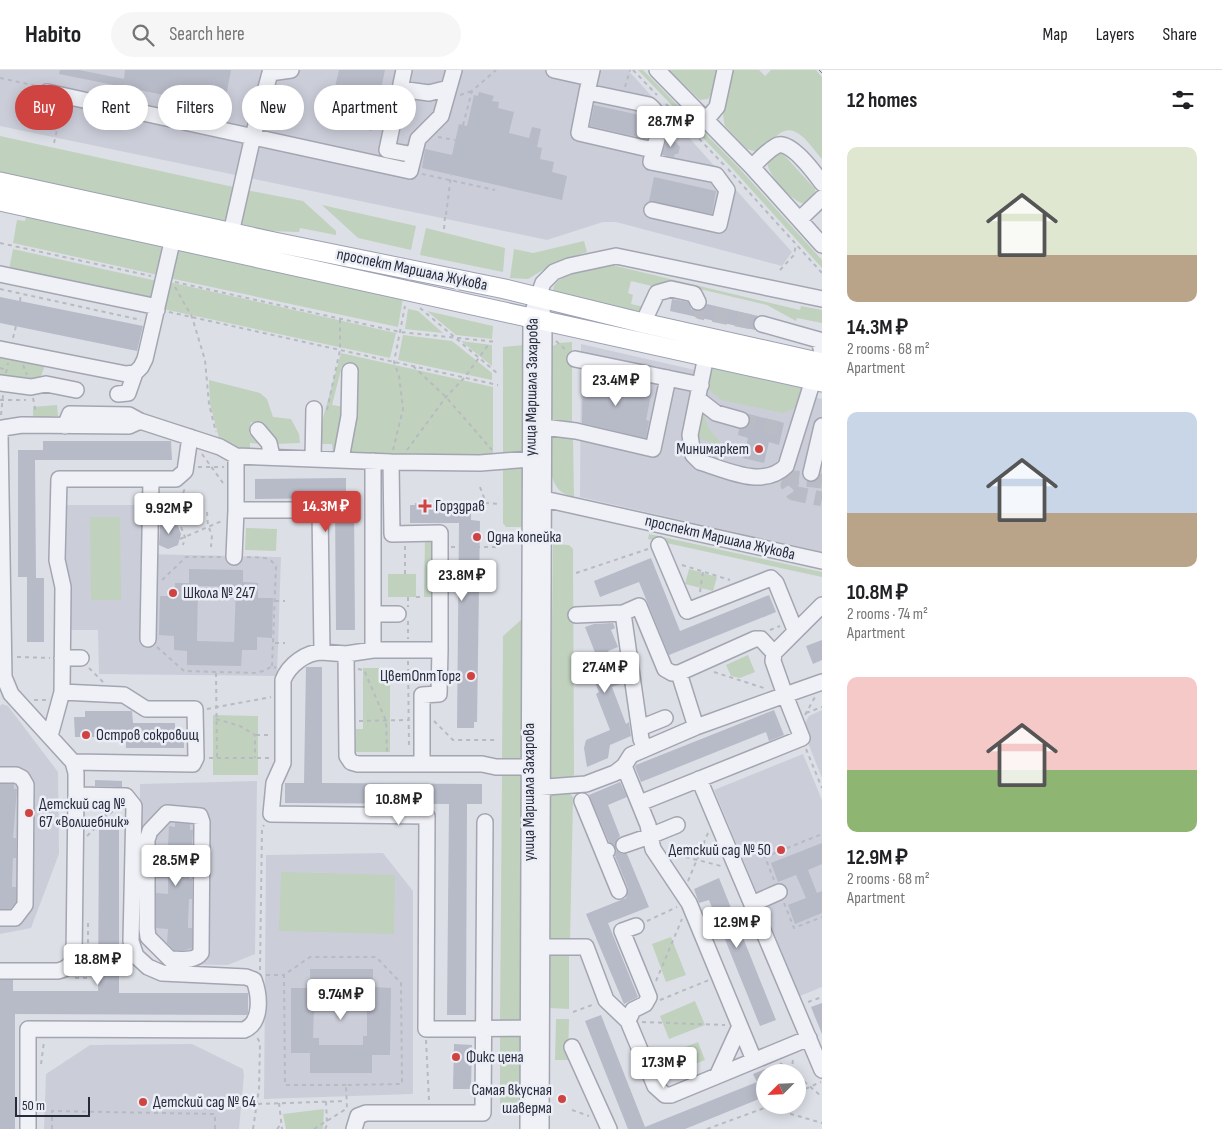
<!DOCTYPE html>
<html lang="en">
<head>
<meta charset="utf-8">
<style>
  :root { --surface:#fff; --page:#f6f6f6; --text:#202124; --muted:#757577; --line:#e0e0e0; --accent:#cf4440 }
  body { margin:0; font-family:"Sofia Sans Condensed",sans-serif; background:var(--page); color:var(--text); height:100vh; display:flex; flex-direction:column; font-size:19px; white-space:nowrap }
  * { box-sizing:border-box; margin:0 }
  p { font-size:16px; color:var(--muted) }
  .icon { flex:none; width:28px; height:28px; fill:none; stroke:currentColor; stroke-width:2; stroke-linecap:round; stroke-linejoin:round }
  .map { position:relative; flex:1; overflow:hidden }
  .sheet { display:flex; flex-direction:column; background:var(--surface); width:400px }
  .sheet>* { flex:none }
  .top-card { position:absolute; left:15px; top:15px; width:475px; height:45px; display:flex; gap:10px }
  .needle { width:32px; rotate:246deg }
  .buttons { position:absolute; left:756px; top:994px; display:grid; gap:10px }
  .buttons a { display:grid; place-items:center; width:50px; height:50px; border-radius:50%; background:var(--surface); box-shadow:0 2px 12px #0003; font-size:25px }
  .scale { position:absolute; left:15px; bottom:12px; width:75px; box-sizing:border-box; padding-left:5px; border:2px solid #272b3e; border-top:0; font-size:14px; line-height:18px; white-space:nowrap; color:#272b3e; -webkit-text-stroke:4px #eceef5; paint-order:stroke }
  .price { position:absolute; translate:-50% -42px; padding:0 11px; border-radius:5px; background:#fff; color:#222; font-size:16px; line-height:32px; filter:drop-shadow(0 1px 2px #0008) }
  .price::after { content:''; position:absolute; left:50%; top:30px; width:15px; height:11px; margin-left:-8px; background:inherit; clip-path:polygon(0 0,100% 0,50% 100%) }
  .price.active { background:var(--accent); color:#fff }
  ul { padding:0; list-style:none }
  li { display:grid; align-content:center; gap:10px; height:265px; padding:0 25px }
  li span { display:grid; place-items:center; height:155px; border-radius:10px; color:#555 }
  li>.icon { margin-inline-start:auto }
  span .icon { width:90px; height:90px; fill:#fffc; stroke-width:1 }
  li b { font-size:21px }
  h2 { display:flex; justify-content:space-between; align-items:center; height:60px; padding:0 25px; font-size:21px }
  .pill { padding:0 18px; border-radius:22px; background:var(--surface); box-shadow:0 2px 12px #0003; font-size:18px; line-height:45px }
  .pill.active { background:var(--accent); color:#fff }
  header { display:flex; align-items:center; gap:30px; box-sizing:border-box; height:70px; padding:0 25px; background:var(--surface); border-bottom:1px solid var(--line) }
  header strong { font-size:24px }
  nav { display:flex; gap:28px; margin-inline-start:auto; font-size:18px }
  .search { width:350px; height:45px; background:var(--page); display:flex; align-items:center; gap:12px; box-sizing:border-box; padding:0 18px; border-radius:28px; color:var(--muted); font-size:19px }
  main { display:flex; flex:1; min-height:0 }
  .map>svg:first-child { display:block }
  .built { fill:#cbced9 }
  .green { fill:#c0d1be }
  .building { fill:#b7bac7; fill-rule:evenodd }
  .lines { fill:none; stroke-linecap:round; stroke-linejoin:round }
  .minor-tunnel { stroke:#b9bbc5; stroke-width:15; stroke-dasharray:15 8; stroke-linecap:butt }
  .minor-casing { stroke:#a3a5b1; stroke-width:18 }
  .major-casing { stroke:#9ca1b3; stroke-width:21 }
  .path { stroke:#b8bac2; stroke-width:2; stroke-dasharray:4 4; stroke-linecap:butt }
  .minor { stroke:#f0f1f6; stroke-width:15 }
  .major { stroke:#fff; stroke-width:19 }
  .tram { stroke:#777c91; stroke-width:1 }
  .poi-dot { fill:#cf4440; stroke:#eceef5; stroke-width:2 }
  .labels { text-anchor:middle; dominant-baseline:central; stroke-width:5; stroke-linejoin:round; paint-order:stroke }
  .street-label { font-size:16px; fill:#272b3e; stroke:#eceef5 }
  .poi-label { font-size:16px; fill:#272b3e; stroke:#eceef5; text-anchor:start }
</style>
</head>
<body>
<header>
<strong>Habito</strong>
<div class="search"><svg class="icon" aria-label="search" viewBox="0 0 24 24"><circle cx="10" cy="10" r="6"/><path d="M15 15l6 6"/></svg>Search here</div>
<nav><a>Map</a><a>Layers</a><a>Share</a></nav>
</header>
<main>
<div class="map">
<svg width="822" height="1059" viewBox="0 0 822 1059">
  <rect width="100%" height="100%" fill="#dddfe7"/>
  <path class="built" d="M0,0H628L792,182L782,196L616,152H603L547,170L0,56Z
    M581,274L822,329V482L580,427Z
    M66,435H144V484L281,487L277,606L99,604L98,560H65Z
    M2,634L8,636L58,702L59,784L31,858L0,864V636Z
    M822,640V708L802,658L809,646Z
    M803,684L822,730V917L800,926L714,720Z
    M257,711L255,884L228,895L163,894L139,871L140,714Z
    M383,783L413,821V1024L264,1029L266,785Z
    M192,974L243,999L244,1005L239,1059H44L46,1004L90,975Z"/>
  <path class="green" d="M638,0H643L740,99L822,190V198L730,96Z
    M669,0H717L714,20L708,29L700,30Z
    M729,0H759L765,6L771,0H816L822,7V89C812,78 796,50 779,64C771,70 766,77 757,82L747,79L725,56C720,38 726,18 729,0Z
    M0,66L238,118L228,153L0,102Z
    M778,82L784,85L815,119L816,125L807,134C794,135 767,104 767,92Z
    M246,120L303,131L336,161V165L300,158L299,162L269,161L238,154Z
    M322,135L416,156L411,180L358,168Z
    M26,146L159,175L163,179L158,205L13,173L17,150L25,151Z
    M426,158L505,178L503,202L420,185Z
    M584,171L587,182L556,192L528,209L510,208L514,179L533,183Z
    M13,179L157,211L152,229L9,200Z
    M181,180L403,228L398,257L169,208L175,183Z
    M612,195L800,240L801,236L822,240V253L797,248L796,251L767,235L670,212L652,216L631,211L628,223L633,225L631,234L644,237L636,242L555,223L553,220C555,202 597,198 612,195Z
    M169,212L396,263L390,288L163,239Z
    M408,239L418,241L443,263L405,259Z
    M427,241L493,256L492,269L456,265Z
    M403,265L452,271L492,303V310L398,290Z
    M461,271L492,275V296Z
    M572,272V356L551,349V277L559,273Z
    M524,275V383L503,384V277Z
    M0,280L47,290L40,309L34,311L0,304Z
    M341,283L493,317V388L350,383L345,381L356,299L342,296L332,335L344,337L337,382L333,383L332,374H318L323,348Z
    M713,297L800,316L802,320L799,333L795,338L783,343L721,330L708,319L707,313Z
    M209,310L260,323L267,329L273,347L291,349L299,364L300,373L275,374L266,356L251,352L249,364L257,365L264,374L250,373V380L238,379L219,368L210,334Z
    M57,335L58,346L33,348V337Z
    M703,342L709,359L719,370L720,375L697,368Z
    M554,364L573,366L574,427C544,421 551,389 552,366Z
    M503,396H524V457H506L503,453Z
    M90,447H120L121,530H91Z
    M246,458L277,459L276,481L245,480Z
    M649,464L822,502V507L648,469Z
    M425,467H436V527H424Z
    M553,474L569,475L573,479L574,704L573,708L550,712Z
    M689,499L717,507L713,521L685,514Z
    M388,504H416V527H388Z
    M521,550V688L520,691L502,692L503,566Z
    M748,585L755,602L740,608L731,606L726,595Z
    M363,598H390V682H356V659H363Z
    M213,645L258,646V705H213Z
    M502,702L520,703L522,705L520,951L500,955Z
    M551,722H568L573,727L570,871H549Z
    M281,802L395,805L394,864L279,861Z
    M671,867L686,905L666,912L652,874Z
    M549,882H569V939L549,938Z
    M695,931L705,955L669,969L660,946Z
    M556,949H569L568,990H555Z
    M500,963L520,967V1040H500Z
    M698,972L705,990L672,1003L665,985Z
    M324,1039L323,1059H286L283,1044Z"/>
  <path class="building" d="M60,0H79L124,9L125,0H231L224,37L59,4Z
    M339,0H385L372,61L327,51Z
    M479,22L494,26L492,31L499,32L498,38L514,42L509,63L529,68L532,57L541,59L537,77L542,78L540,89L554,92L552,102L567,106L562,130L422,98L425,79L452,85L459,54L467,56L474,25L478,26Z
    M594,35L648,47L650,54L647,69L590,56Z
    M667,67L672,68L680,77L678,84H675L674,87L662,85Z
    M654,107L716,121L712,144L649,131Z
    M0,227L143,256L137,281L0,253Z
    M672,229L688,232L692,240L697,241L703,240L707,234L758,246L753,252L755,260L670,241Z
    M583,306L652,320L646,350L649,351L646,368L582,353Z
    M748,344L784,353L779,375L769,372L764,393L743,388L748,368L738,365L739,359L747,357L750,353Z
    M43,371H171L172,390H35L36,508H44V572H27V507H18V380H43Z
    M705,373L718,376L716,387L703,382Z
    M346,408V435H354L355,560H336L335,428L255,429V409Z
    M415,433H446V436H451V440H461V443L471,444V450L480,451L477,652H474V658H457L459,453H410V435H415Z
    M168,451L177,454L181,464L178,475L168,479L159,475L160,455Z
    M651,488L680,561L769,525L776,542L669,585L639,512L600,527L594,511Z
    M189,499L243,500V512L258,513V528H273L272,568L257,567V580H242L241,596L187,595V581L174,580V566L159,565L160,526H175V513H189ZM198,516L236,517L234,572L197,571Z
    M613,553L615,558L611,560L618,577L608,581L621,614L612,617L626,654L629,652L631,666L610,675L608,688L587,697L584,678L586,670L610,660L596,624L599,622L586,590L596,585L585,557L594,554Z
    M822,570V590L813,594L806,576Z
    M306,597H322V713L482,714V734H467L466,945H447L449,734L285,733V713H304Z
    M774,640L784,665L769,671L766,662L641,712L635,697L636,695Z
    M85,641H132L133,653H175V660H184V678H126V667H75L74,647H85Z
    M95,710L122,711V717L95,716Z
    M620,712L627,727L608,735L620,766L617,769L615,777L609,772L589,725Z
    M0,714H14V719H17L13,768H16V788H13L12,811V817H16V832L10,839H0Z
    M175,753L190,754V760H193L189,809H192V829H189L188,852V858H192V878L186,880H174L167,873L168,859L156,858V823L168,824V808H156V776H168L169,756L175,757Z
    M99,760H119V923H248V943L247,945L15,944V1059H0V910H13V921H98Z
    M822,773V794L808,800L817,823L822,821V843L795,854L788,835L806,828L796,805L778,812L771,793Z
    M616,780L622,784H627L649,837L608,853L638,927L624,934L586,844L626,828L628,818L615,786Z
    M719,808L776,950L760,956L709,830L699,833L694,819Z
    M310,899H373V917L391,918L390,985H372V1003H310V983H291V918H310ZM320,926L363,927L362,934H367V966H363V975H319V968H313L314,935H320Z
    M822,933V964L811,937Z
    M601,945L645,1057L757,1012L753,1004L765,999V1031L764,1027L685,1059H628L585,951Z
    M454,974L472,975L471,1019H453Z"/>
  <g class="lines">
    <path class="minor-tunnel" d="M698,232L701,242L762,254
      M741,350L783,360
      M822,411L794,408L788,415L793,423L822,429"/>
    <defs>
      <path id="minor" d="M404,0L387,80L414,85
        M554,0L590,8
        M592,0L587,22L649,35C668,49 655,72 651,92L716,105L727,120L719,155L652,140
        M657,0L752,97L822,175
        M400,19L429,23L449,18
        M47,22L410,101L418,69L441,46L454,0
        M587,22L579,63L653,80
        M706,50L717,37L725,0
        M752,97C759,90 767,81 776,76C789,68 814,102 822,113
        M800,149L822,128
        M231,163L253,66L270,3L291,0
        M0,204L153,236L157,240
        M643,253L657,223L671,219L694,224L698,232
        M762,254L819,270L822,282
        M0,279L126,304L135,303L141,297L145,289L175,159
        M706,286L690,365L693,385L700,392C727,400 763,419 786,396L813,310
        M575,289L701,315
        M0,313L31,317L46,314L76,320
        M118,324L128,323L135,303
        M698,329L716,343L741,350
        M65,356L70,344L129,345L140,351
        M535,356L576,361L653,379L668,308
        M258,360L269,373L272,386
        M236,386V440H320L322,582L346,584L373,580H440V463L392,464L391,392
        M313,388L314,339
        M341,389L349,346L350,301
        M811,403L822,356
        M535,427L822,491
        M659,475L687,541L771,508L776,513L795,560
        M234,487L236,440
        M623,543L639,536L665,599L672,603H679L755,569H761L774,583
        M373,544H398
        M576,545L623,543L641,669L645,679
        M148,569L151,411
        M373,580V391
        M322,582C306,582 289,595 283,610V693L274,713L271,744L427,746L426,959L538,958
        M346,584L347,686L351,692L358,694H482L496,697H539
        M62,588H81
        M679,603L696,657
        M62,622L124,625L146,639H195L196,688L193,694L73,692
        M640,658L665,648
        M50,666L62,622L63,517L57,490L59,409H176L185,401L190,367
        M422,694V625L439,624L440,580
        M624,696L648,755L650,766L677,755
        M0,705H16L22,708L26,715L25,835L15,848H0
        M699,709L822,1000
        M534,718L586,714L615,703L624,696L631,685L645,679L696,657L785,625L773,591L774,583L822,535
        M582,731L603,782
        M640,733L802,668L785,625L822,612
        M167,743L200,746L202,752L201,883C194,892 181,889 170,889L148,867L147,859V770L150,761Z
        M624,775L650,766L653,779L689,833L754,990
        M607,781L603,782L619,821
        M752,834L779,822
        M533,877H586L606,930L628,951L655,1016L665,1025H671L809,968
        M0,901H58C67,899 71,895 74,886L76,725V703L73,692L11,624L4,607L0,364L3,358L22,355L129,356L140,351L220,377L236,386L391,392L480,393L531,389
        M628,951L633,940L645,934L649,927L622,861L636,856
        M572,977L609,1059
        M718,1004L740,956
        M28,1059V959L244,960C262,953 260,926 254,910L246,907L162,903L148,897L136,886L131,871L134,736L126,726L76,725
        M354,1059L358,1046L366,1043H483L485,752
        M528,1059L531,247L543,213L554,202L569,196L616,186L822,229
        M541,1059L544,250L542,241"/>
      <path id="major" d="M0,112L274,172L505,219L643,253L822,293
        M0,131L822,312"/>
    </defs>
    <use href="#minor" class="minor-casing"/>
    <use href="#major" class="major-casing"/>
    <path class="path" d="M633,0L657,25
      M0,8L37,16
      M625,17L630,0
      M460,25L472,21
      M666,34L725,96
      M463,55L472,21L496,0
      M438,67L455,70
      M54,73L62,38
      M728,99L822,203
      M422,104L495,120
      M446,145L451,105
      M444,159L445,146
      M0,173L151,206
      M780,200L794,185L796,174
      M175,212L400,262L497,272
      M175,217L192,247L205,290L209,334L216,362
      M0,219L141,250
      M20,231L21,223
      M420,238L497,303
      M169,242L498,315
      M13,268L16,256
      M556,271L567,281
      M23,295L27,305
      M413,296L446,327L492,380
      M0,298L7,300
      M6,303L8,293
      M33,328L36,343
      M0,330H26
      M327,340L340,280V249
      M1,345L3,325
      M393,380L403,339L399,306L394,292L405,236
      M407,380L446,327L465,307L491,271
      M202,384L223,413
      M198,397H224
      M480,417L486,433L499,434
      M207,442L208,457
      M162,451L167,448L179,452L185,467L183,475
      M172,453L185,418
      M209,458L212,465L211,477
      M180,469L224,450
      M405,476V504
      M451,477H459
      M476,477H499
      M247,487C259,488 270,485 276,497L272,596
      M682,495L730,510
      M576,503L648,479
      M162,510L186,487H222
      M700,522L703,502
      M408,527V537
      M416,527H424
      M275,531H285
      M408,551V569
      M770,560L780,556
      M275,573H285
      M157,577L184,601L254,603L264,601L272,596L276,598
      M17,587L50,588
      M408,591L409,677
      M89,598L103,612
      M358,599L364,600L386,651L387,682
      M714,602L767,619
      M216,603L217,688
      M34,630H46
      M207,639L271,627
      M806,643L822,637
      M805,645L815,627
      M216,649L240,656L255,665V688
      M359,651L409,650
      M434,651L453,670H496
      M256,665H271
      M806,679L822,718
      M209,688H271
      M100,737L108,749L122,750
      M87,766L116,738
      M670,783L721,796
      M774,810L765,787L822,764
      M688,811L708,763
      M784,833L794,858L822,847
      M647,851L677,837
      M260,900L262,758L264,755
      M266,905H284
      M75,908H88V851
      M656,911L682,849
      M660,930L709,910
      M808,932L822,927
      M573,942L595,934
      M642,952L725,955
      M426,970L429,1030
      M780,993L792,1002
      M41,994L44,972
      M792,1002L793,987
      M798,1006L822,1027
      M346,1015H285L284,905L310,887H376L401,913L402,1014L346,1015L347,1039
      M798,1022L821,1012
      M279,1033L282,1059
      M258,1034L346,1031
      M572,1040L589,1046
      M52,1059V1041L215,1044V1059
      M253,1059L259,1019L260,973L257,967
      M277,1059L281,1054
      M314,1059L346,1039
      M325,1059L327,1055L326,1031
      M707,1059L767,1037L822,1053"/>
    <use href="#minor" class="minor"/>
    <use href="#major" class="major"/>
    <path class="tram" d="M819,0L822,3"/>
  </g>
  <g class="poi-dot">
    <circle cx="759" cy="379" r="5"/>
    <path d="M422.5 428.5h5v5h5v5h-5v5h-5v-5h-5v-5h5z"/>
    <circle cx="477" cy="467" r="5"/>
    <circle cx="173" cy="523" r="5"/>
    <circle cx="471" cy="606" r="5"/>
    <circle cx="86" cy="665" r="5"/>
    <circle cx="29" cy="743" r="5"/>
    <circle cx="781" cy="780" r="5"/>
    <circle cx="456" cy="987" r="5"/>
    <circle cx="562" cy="1029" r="5"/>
    <circle cx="143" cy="1032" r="5"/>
  </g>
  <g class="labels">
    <g class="street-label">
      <text transform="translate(412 200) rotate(12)">проспект Маршала Жукова</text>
      <text transform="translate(532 317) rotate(-89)">улица Маршала Захарова</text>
      <text transform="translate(720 468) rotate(13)">проспект Маршала Жукова</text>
      <text transform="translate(529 722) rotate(-90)">улица Маршала Захарова</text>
    </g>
    <g class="poi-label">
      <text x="749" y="379" text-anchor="end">Минимаркет</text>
      <text x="435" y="436">Горздрав</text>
      <text x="487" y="467">Одна копейка</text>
      <text x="183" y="523">Школа № 247</text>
      <text x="461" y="606" text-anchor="end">ЦветОптТорг</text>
      <text x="96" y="665">Остров сокровищ</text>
      <text x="39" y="734">Детский сад №<tspan x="39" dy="18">67 «Волшебник»</tspan></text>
      <text x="771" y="780" text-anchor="end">Детский сад № 50</text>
      <text x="466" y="987">Фикс цена</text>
      <text x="552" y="1020" text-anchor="end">Самая вкусная<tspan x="552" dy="18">шаверма</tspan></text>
      <text x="153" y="1032">Детский сад № 64</text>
    </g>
  </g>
</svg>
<div class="buttons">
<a><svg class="needle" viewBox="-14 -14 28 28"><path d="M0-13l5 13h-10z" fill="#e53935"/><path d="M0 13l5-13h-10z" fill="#757577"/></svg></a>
</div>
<div class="scale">50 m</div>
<b class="price" style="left:671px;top:78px">28.7M ₽</b>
<b class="price" style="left:616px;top:337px">23.4M ₽</b>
<b class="price active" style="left:326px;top:463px">14.3M ₽</b>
<b class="price" style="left:169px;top:465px">9.92M ₽</b>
<b class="price" style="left:462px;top:532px">23.8M ₽</b>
<b class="price" style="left:605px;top:624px">27.4M ₽</b>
<b class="price" style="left:399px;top:756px">10.8M ₽</b>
<b class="price" style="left:176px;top:817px">28.5M ₽</b>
<b class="price" style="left:737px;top:879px">12.9M ₽</b>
<b class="price" style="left:98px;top:916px">18.8M ₽</b>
<b class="price" style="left:341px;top:951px">9.74M ₽</b>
<b class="price" style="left:664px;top:1019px">17.3M ₽</b>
<div class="top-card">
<a class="pill active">Buy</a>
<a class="pill">Rent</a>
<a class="pill">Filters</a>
<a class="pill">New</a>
<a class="pill">Apartment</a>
</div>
</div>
<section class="sheet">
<h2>12 homes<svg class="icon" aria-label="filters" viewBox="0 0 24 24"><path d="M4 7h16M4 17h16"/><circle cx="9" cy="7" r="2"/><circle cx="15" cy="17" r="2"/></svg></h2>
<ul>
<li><span style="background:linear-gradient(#dfe7d0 70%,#b9a48a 0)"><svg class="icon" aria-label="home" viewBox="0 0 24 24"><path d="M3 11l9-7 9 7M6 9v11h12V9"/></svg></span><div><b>14.3M ₽</b><p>2 rooms · 68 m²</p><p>Apartment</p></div></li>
<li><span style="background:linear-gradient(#c9d6e8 65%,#b9a48a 0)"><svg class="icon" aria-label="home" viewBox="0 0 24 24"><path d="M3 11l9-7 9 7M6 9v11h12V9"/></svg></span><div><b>10.8M ₽</b><p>2 rooms · 74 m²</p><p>Apartment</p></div></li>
<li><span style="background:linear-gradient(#f6c9c9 60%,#8fb573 0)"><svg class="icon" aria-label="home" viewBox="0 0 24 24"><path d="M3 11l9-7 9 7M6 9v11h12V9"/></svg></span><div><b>12.9M ₽</b><p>2 rooms · 68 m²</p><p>Apartment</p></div></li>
</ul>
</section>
</main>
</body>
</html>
